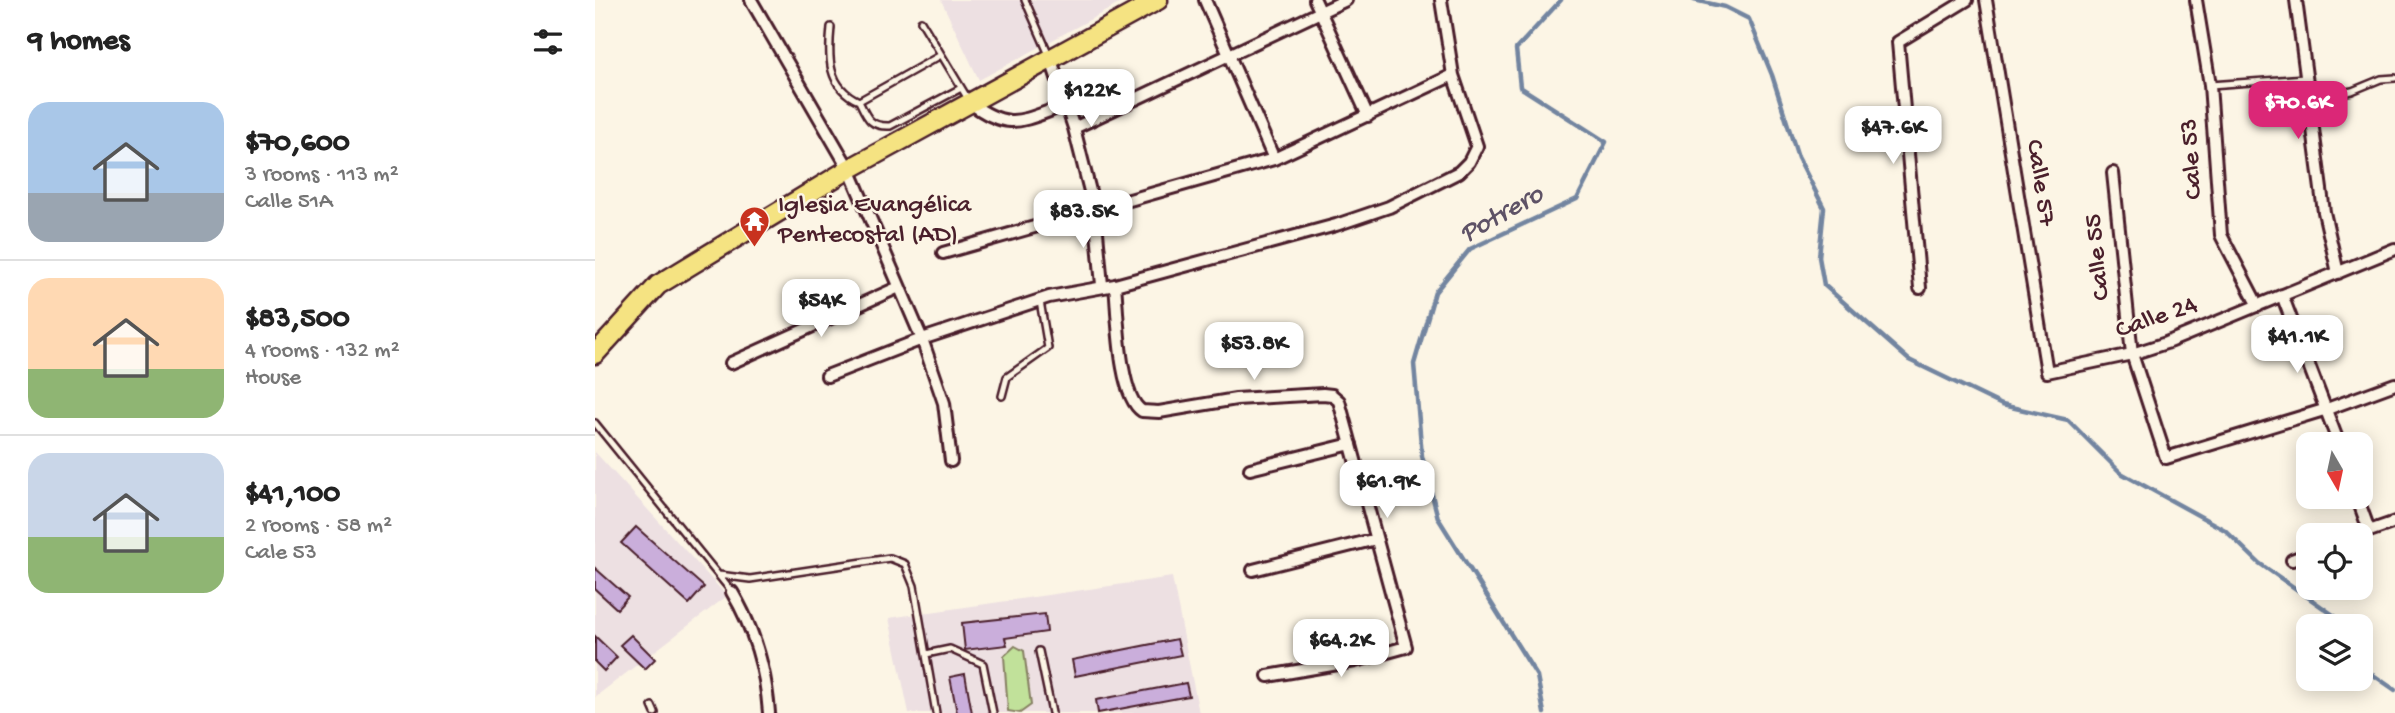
<!DOCTYPE html>
<html lang="en">
<head>
<meta charset="utf-8">
<style>
  :root { --surface:#fff; --page:#f2f2f2; --text:#222; --muted:#767676; --line:#e0e0e0; --accent:#db2777 }
  body { margin:0; font-family:"Gochi Hand",sans-serif; background:var(--page); color:var(--text); height:100vh; display:flex; flex-direction:column; font-size:26px; white-space:nowrap }
  * { box-sizing:border-box; margin:0 }
  p { font-size:23px; color:var(--muted) }
  .icon { flex:none; width:38px; height:38px; fill:none; stroke:currentColor; stroke-width:2; stroke-linecap:round; stroke-linejoin:round }
  .map { position:relative; flex:1; overflow:hidden }
  .panel { display:flex; flex-direction:column; background:var(--surface); width:595px }
  .panel>* { flex:none }
  .needle { width:46px; rotate:171deg }
  .buttons { position:absolute; left:1701px; top:432px; display:grid; gap:14px }
  .buttons a { display:grid; place-items:center; width:77px; height:77px; border-radius:14px; background:var(--surface); box-shadow:0 4px 18px #0003; font-size:35px }
  .price { position:absolute; translate:-50% -60px; padding:0 16px; border-radius:14px; background:#fff; color:#222; font-size:23px; line-height:46px; filter:drop-shadow(0 2px 4px #0008) }
  .price::after { content:''; position:absolute; left:50%; top:42px; width:21px; height:16px; margin-left:-10px; background:inherit; clip-path:polygon(0 0,100% 0,50% 100%) }
  .price.selected { background:var(--accent); color:#fff }
  ul { padding:0; list-style:none }
  li { display:flex; align-items:center; gap:21px; height:175px; padding:0 28px }
  li+li { border-top:2px solid var(--line) }
  li span { display:grid; place-items:center; flex:none; width:196px; height:140px; border-radius:21px; color:#555 }
  li>.icon { margin-inline-start:auto }
  span .icon { width:84px; height:84px; fill:#fffc; stroke-width:1 }
  li b { font-size:30px }
  h2 { display:flex; justify-content:space-between; align-items:center; height:84px; padding:0 28px; font-size:30px }
  main { display:flex; flex:1; min-height:0 }
  .map>svg:first-child { display:block }
  .built { fill:#ede0e2 }
  .green { fill:#c1e19a; stroke:#868062; stroke-width:2 }
  .lines { fill:none; stroke-linecap:round; stroke-linejoin:round }
  .stream { stroke:#7385a0; stroke-width:4.5 }
  .building { fill:#caaedb; stroke:#4a1f2b; stroke-width:2 }
  .lane-casing { stroke:#4a1f2b; stroke-width:10 }
  .street-casing { stroke:#4a1f2b; stroke-width:16 }
  .primary-casing { stroke:#4a1f2b; stroke-width:23 }
  .lane { stroke:#fcf5e5; stroke-width:5 }
  .street { stroke:#fcf5e5; stroke-width:10 }
  .primary { stroke:#f5e382; stroke-width:18 }
  .labels { text-anchor:middle; dominant-baseline:central; stroke-width:5; stroke-linejoin:round; paint-order:stroke }
  .street-label { font-size:26px; fill:#4a1f2b; stroke:#fcf5e5 }
  .poi-label { font-size:26px; fill:#4a1f2b; stroke:#fcf5e5; text-anchor:start }
  .water-label { font-size:28px; font-style:italic; fill:#5e5266; stroke:#fcf5e5 }
</style>
</head>
<body>
<main>
<section class="panel">
<h2>9 homes<svg class="icon" aria-label="filters" viewBox="0 0 24 24"><path d="M4 7h16M4 17h16"/><circle cx="9" cy="7" r="2"/><circle cx="15" cy="17" r="2"/></svg></h2>
<ul>
<li><span style="background:linear-gradient(#a9c7e8 65%,#9aa5b1 0)"><svg class="icon" aria-label="home" viewBox="0 0 24 24"><path d="M3 11l9-7 9 7M6 9v11h12V9"/></svg></span><div><b>$70,600</b><p>3 rooms · 113 m²</p><p>Calle 51A</p></div></li>
<li><span style="background:linear-gradient(#ffd9b3 65%,#8fb573 0)"><svg class="icon" aria-label="home" viewBox="0 0 24 24"><path d="M3 11l9-7 9 7M6 9v11h12V9"/></svg></span><div><b>$83,500</b><p>4 rooms · 132 m²</p><p>House</p></div></li>
<li><span style="background:linear-gradient(#c9d6e8 60%,#8fb573 0)"><svg class="icon" aria-label="home" viewBox="0 0 24 24"><path d="M3 11l9-7 9 7M6 9v11h12V9"/></svg></span><div><b>$41,100</b><p>2 rooms · 58 m²</p><p>Cale 53</p></div></li>
</ul>
</section>
<div class="map">
<svg width="1800" height="713" viewBox="0 0 1800 713">
  <rect width="100%" height="100%" fill="#fcf5e5"/>
  <filter id="ink" filterUnits="userSpaceOnUse"><feTurbulence type="fractalNoise" baseFrequency=".0143" numOctaves="2"/><feDisplacementMap in="SourceGraphic" scale="14" xChannelSelector="R" yChannelSelector="G"/><feConvolveMatrix kernelMatrix="1 2 1 2 8 2 1 2 1" color-interpolation-filters="sRGB"/></filter>
  <g filter="url(#ink)">
    <path class="built" d="M346,0H531L384,80Z
      M0,452L132,596L0,697Z
      M577,577L604,713H314L294,618Z"/>
    <path class="green" d="M420,646L429,651L436,705L425,713L413,711L409,656Z"/>
    <g class="lines">
      <path class="stream" d="M1099,0L1130,7L1154,19L1177,75L1203,157L1229,208L1224,257L1229,285L1314,360L1407,405L1473,420L1526,473L1630,530L1664,563L1754,626
        M1766,642L1774,672L1800,690
        M949,713L942,676L843,518L827,456L819,364L840,292L875,249L982,199L1011,142L925,87L921,49L966,0"/>
    </g>
    <path class="building" d="M41,527L109,587L94,604L26,543Z
      M0,568L33,597L22,609L0,589Z
      M450,614L452,632L410,638L412,645L370,650L367,623Z
      M36,635L60,659L50,669L25,645Z
      M0,636L22,657L9,671L0,662Z
      M582,639L586,655L480,676L477,660Z
      M370,674L377,713H362L355,677Z
      M591,683L594,696L503,713L501,700Z"/>
    <g class="lines">
      <defs>
        <path id="lane" d="M430,0L455,57
          M326,21L373,99
          M236,27C233,57 232,87 264,101L346,55
          M1615,85L1710,78
          M1715,99L1757,91L1786,79L1800,78
          M264,101C272,118 275,127 295,126L366,88
          M407,396L412,377L453,348L445,301
          M0,423L137,592
          M124,575L155,579L295,558L310,564L319,586L341,713
          M444,651L457,713
          M331,654L355,649L388,664L398,713
          M57,706L60,713"/>
        <path id="street" d="M156,0L254,169L327,339L349,403L356,461
          M610,0L679,159
          M720,0L773,116
          M1391,0L1452,372L1537,354L1571,343L1800,249
          M1601,0L1615,85L1626,235L1663,306
          M1701,0L1729,212L1743,273
          M455,57L479,128L500,211L507,285
          M374,102C415,133 427,120 471,105
          M479,128L751,0
          M1518,173L1537,354L1571,458L1732,409L1800,384
          M348,253L679,159L858,75
          M520,285C523,312 523,396 547,411L564,412L641,399L728,394L737,395L744,401L811,647L760,661L673,676
          M1325,288L1303,42L1372,0
          M1687,295L1744,444
          M136,363L304,287
          M232,376L327,339L454,297L520,285L741,225L794,207L864,172L874,162L882,146L858,75L846,0
          M655,469L756,444
          M1762,497L1774,530
          M1760,536L1800,522
          M1697,560L1713,554
          M658,570L781,539
          M137,592C159,629 171,670 174,713"/>
        <path id="primary" d="M0,354L63,285L254,169L563,0"/>
      </defs>
      <use href="#lane" class="lane-casing"/>
      <use href="#street" class="street-casing"/>
      <use href="#primary" class="primary-casing"/>
      <use href="#lane" class="lane"/>
      <use href="#street" class="street"/>
      <use href="#primary" class="primary"/>
    </g>
  </g>
  <defs>
    <symbol id="temple-pin" viewBox="-11 -11 22 30"><path d="M0 17L-7.5 6A9.5 9.5 0 1 1 7.5 6Z" fill="#c8321e" stroke="#fcf5e5"/><path d="M0-6L5-2H3V0L6.5 2.5H4V6H1.5V3h-3V6H-4V2.5H-6.5L-3 0V-2H-5Z" fill="#fff"/></symbol>
  </defs>
  <g fill-rule="evenodd">
    <use href="#temple-pin" x="142" y="204" width="35" height="47"/>
  </g>
  <g class="labels">
    <g class="street-label">
      <text transform="translate(1598 159) rotate(-94)">Cale 53</text>
      <text transform="translate(1444 183) rotate(81)">Calle 57</text>
      <text transform="translate(1504 257) rotate(-96)">Calle 55</text>
      <text transform="translate(1562 319) rotate(-19)">Calle 24</text>
    </g>
    <g class="poi-label">
      <text x="183" y="206">Iglesia Evangélica<tspan x="183" dy="30">Pentecostal (AD)</tspan></text>
    </g>
    <g class="water-label">
      <text transform="translate(907 215) rotate(-29)">Potrero</text>
    </g>
  </g>
</svg>
<div class="buttons">
<a><svg class="needle" viewBox="-14 -14 28 28"><path d="M0-13l5 13h-10z" fill="#e53935"/><path d="M0 13l5-13h-10z" fill="#767676"/></svg></a>
<a><svg class="icon" aria-label="locate" viewBox="0 0 24 24"><circle cx="12" cy="12" r="6"/><path d="M12 2v4M12 18v4M2 12h4M18 12h4"/></svg></a>
<a><svg class="icon" aria-label="layers" viewBox="0 0 24 24"><path d="M12 4l9 5-9 5-9-5zM3 14l9 5 9-5"/></svg></a>
</div>
<b class="price" style="left:496px;top:129px">$122K</b>
<b class="price selected" style="left:1703px;top:141px">$70.6K</b>
<b class="price" style="left:1298px;top:166px">$47.6K</b>
<b class="price" style="left:488px;top:250px">$83.5K</b>
<b class="price" style="left:226px;top:339px">$54K</b>
<b class="price" style="left:1702px;top:375px">$41.1K</b>
<b class="price" style="left:659px;top:382px">$53.8K</b>
<b class="price" style="left:792px;top:520px">$61.9K</b>
<b class="price" style="left:746px;top:679px">$64.2K</b>
</div>
</main>
</body>
</html>
